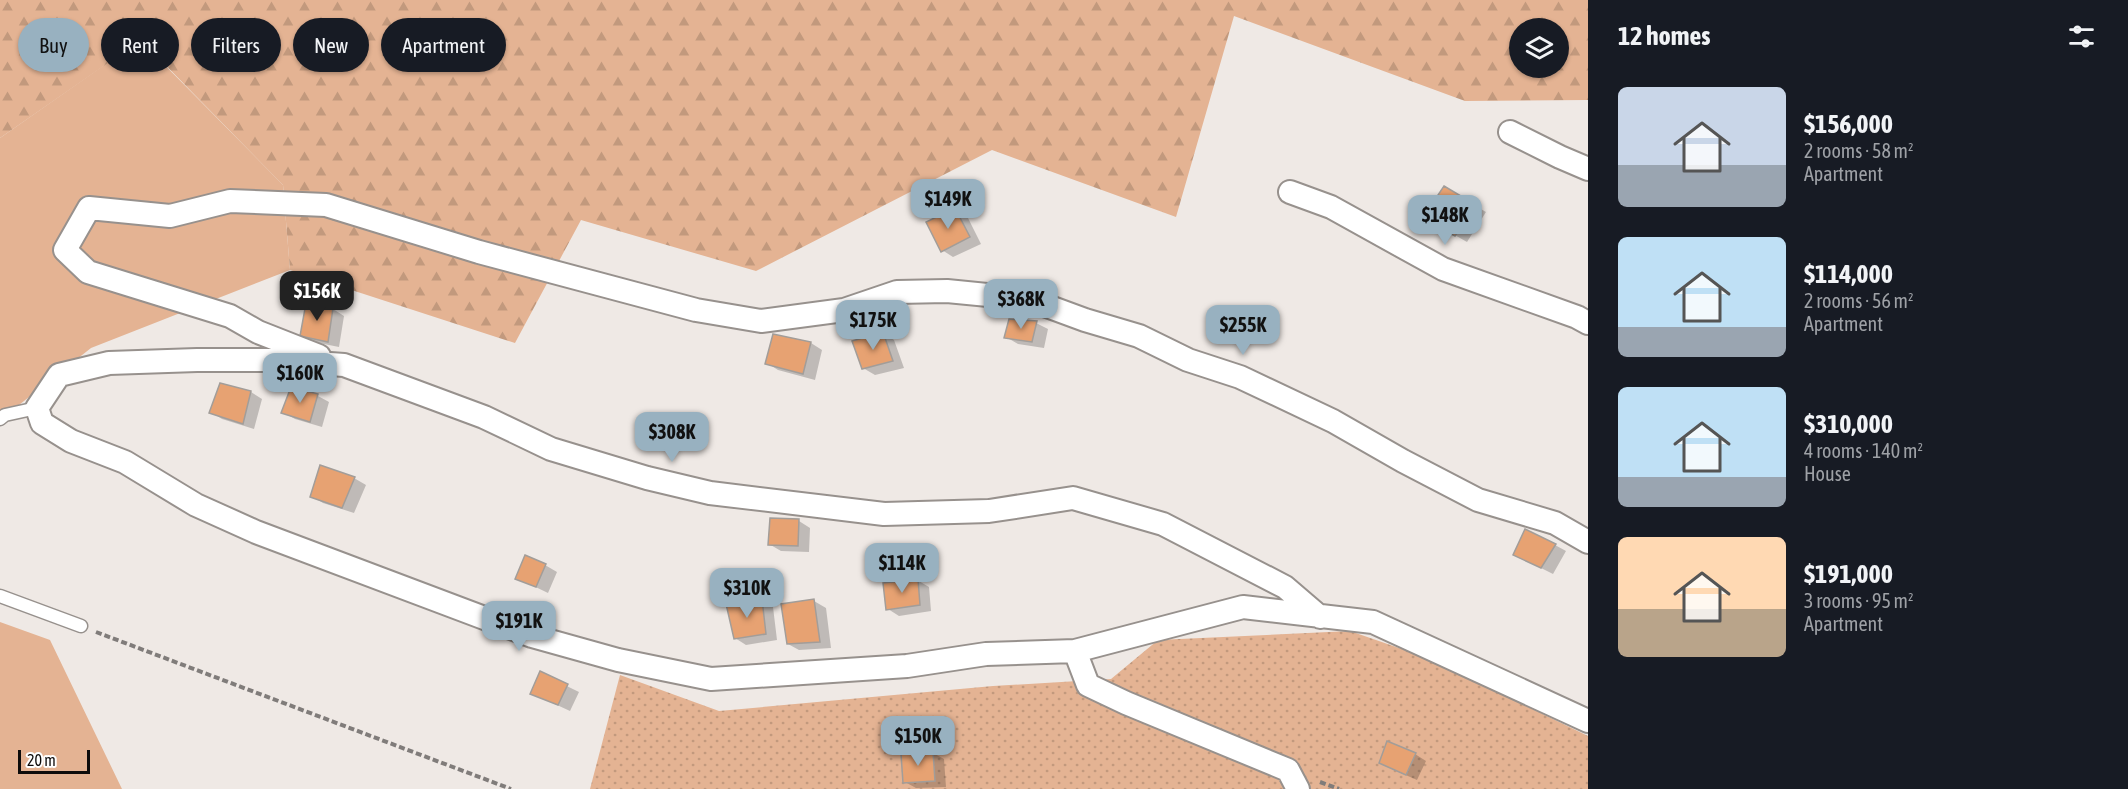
<!DOCTYPE html>
<html lang="en">
<head>
<meta charset="utf-8">
<style>
  :root { --surface:#171b24; --page:#242831; --text:#f1f3f6; --muted:#9ea1a6; --accent:#98b1c0 }
  body { margin:0; font-family:"Asap Condensed",sans-serif; background:var(--page); color:var(--text); height:100vh; display:flex; flex-direction:column; font-size:22px; white-space:nowrap }
  * { box-sizing:border-box; margin:0 }
  p { font-size:20px; color:var(--muted) }
  .icon { flex:none; width:33px; height:33px; fill:none; stroke:currentColor; stroke-width:2; stroke-linecap:round; stroke-linejoin:round }
  .map { position:relative; flex:1; overflow:hidden }
  .side { display:flex; flex-direction:column; background:var(--surface); width:540px }
  .side>* { flex:none }
  .hud { position:absolute; left:18px; top:18px; width:570px; height:54px; display:flex; gap:12px }
  .fabs { position:absolute; left:1509px; top:18px; display:grid; gap:12px }
  .fabs a { display:grid; place-items:center; width:60px; height:60px; border-radius:50%; background:var(--surface); box-shadow:0 2px 4px #0004; font-size:30px }
  .scale { position:absolute; left:18px; bottom:15px; width:72px; box-sizing:border-box; padding-left:6px; border:3px solid #0e0c0b; border-top:0; font-size:16px; line-height:21px; white-space:nowrap; color:#0e0c0b; -webkit-text-stroke:4px #fff; paint-order:stroke }
  .price { position:absolute; translate:-50% -51px; padding:0 14px; border-radius:12px; background:var(--accent); color:#111; font-size:20px; line-height:39px; filter:drop-shadow(0 2px 3px #0008) }
  .price::after { content:''; position:absolute; left:50%; top:36px; width:18px; height:14px; margin-left:-9px; background:inherit; clip-path:polygon(0 0,100% 0,50% 100%) }
  .price.selected { background:#222; color:#fff }
  ul { padding:0; list-style:none }
  li { display:flex; align-items:center; gap:18px; height:150px; padding:0 30px }
  li span { display:grid; place-items:center; flex:none; width:168px; height:120px; border-radius:9px; color:#555 }
  li>.icon { margin-inline-start:auto }
  span .icon { width:72px; height:72px; fill:#fffc; stroke-width:1 }
  li b { font-size:26px }
  h2 { display:flex; justify-content:space-between; align-items:center; height:72px; padding:0 30px; font-size:26px }
  .chip { padding:0 21px; border-radius:27px; background:var(--surface); box-shadow:0 2px 4px #0004; font-size:21px; line-height:54px }
  .chip.selected { background:var(--accent); color:#111 }
  main { display:flex; flex:1; min-height:0 }
  .map>svg:first-child { display:block }
  .grass { fill:#e4b393 }
  .forest { fill:url(#forest-firs); fill-rule:evenodd }
  .garden { fill:url(#garden-dots) }
  .shadow { fill:#0003 }
  .building { fill:#e7a272; stroke:#a29d99; stroke-width:1.5 }
  .lines { fill:none; stroke-linecap:round; stroke-linejoin:round }
  .lane-casing { stroke:#97918d; stroke-width:15 }
  .street-casing { stroke:#97918d; stroke-width:26 }
  .path { stroke:#807c7a; stroke-width:4; stroke-dasharray:6 3; stroke-linecap:butt }
  .lane { stroke:#fff; stroke-width:12 }
  .street { stroke:#fff; stroke-width:22 }
</style>
</head>
<body>
<main>
<div class="map">
<svg width="1588" height="789" viewBox="0 0 1588 789">
  <defs>
    <pattern id="forest-firs" width="22" height="20" patternUnits="userSpaceOnUse" patternTransform="scale(1.5)"><rect width="22" height="20" fill="#e4b393"/><path d="M5 1l3.5 6h-7zM16 11l3.5 6h-7z" fill="#c2997d"/></pattern>
    <pattern id="garden-dots" width="8" height="8" patternUnits="userSpaceOnUse" patternTransform="scale(1.5)"><rect width="8" height="8" fill="#e4b393"/><path d="M2 2h.1M6 6h.1" fill="none" stroke="#c2997d" stroke-width="1.8" stroke-linecap="round"/></pattern>
  </defs>
  <rect width="100%" height="100%" fill="#efe9e5"/>
  <path class="grass" d="M140,40L283,185L290,270L91,348L0,420V138Z
    M0,622L50,640L122,789H0Z"/>
  <path class="forest" d="M0,0H1588V100L1465,101L1234,16L1176,217L992,150L756,271L581,220L515,343L290,270L283,185L141,40L0,138ZM1520,28H1558V68H1520Z"/>
  <path class="garden" d="M1350,631L1425,657L1588,736V789H590L620,675L719,711L993,686L1111,679L1158,640Z"/>
  <path class="shadow" d="M1444,188L1486,212L1467,242L1425,218Z
    M955,210L967,216L981,244L953,257L942,250Z
    M308,305L333,309L344,316L339,347L314,342L302,336Z
    M1036,323L1048,329L1044,348L1018,344L1006,337Z
    M883,333L894,340L904,368L875,375L863,368Z
    M774,336L811,343L822,350L815,380L778,370L767,363Z
    M292,389L318,396L329,402L322,427L295,419L283,412Z
    M251,392L262,399L254,429L222,419L211,412Z
    M354,478L366,485L354,513L323,503L312,496Z
    M771,520L799,521L810,528L809,552L781,551L769,544Z
    M1555,545L1566,551L1553,574L1527,561Z
    M545,565L557,572L548,593L517,578Z
    M917,580L929,587L931,611L899,616L888,609Z
    M762,600L773,607L777,640L746,645L735,638Z
    M814,601L826,608L831,648L799,650L788,644Z
    M540,673L579,692L570,711L531,693Z
    M933,753L944,759L946,787L916,788L905,782Z
    M1415,754L1426,761L1417,780L1392,769Z"/>
  <path class="building" d="M1444,186L1476,205L1455,236L1422,219Z
    M955,208L970,237L941,252L926,222Z
    M306,303L333,308L328,342L300,336Z
    M1009,319L1037,321L1032,342L1004,338Z
    M883,332L893,361L862,369L852,341Z
    M773,334L811,342L803,374L765,364Z
    M220,383L251,391L243,424L209,413Z
    M291,387L318,394L310,422L281,413Z
    M320,465L355,477L342,508L310,497Z
    M770,518L799,519L798,546L768,545Z
    M1525,529L1556,544L1541,568L1513,555Z
    M525,555L546,564L536,587L515,579Z
    M918,579L920,605L886,610L883,583Z
    M762,599L766,634L734,639L726,604Z
    M814,599L820,642L787,644L781,604Z
    M540,671L568,684L558,705L530,694Z
    M1387,741L1416,753L1406,775L1379,763Z
    M933,751L935,781L903,783L901,754Z"/>
  <g class="lines">
    <defs>
      <path id="lane" d="M0,419L5,415L37,408
        M0,596L81,626"/>
      <path id="street" d="M1510,132L1560,157L1588,169
        M1290,192L1331,207L1443,269L1577,317L1588,323
        M319,356L258,332L230,316L88,272L65,250L89,208L170,216L230,201L326,205L479,252L696,310L761,321L844,310L897,292L947,291L1028,299L1085,320L1139,336L1188,360L1240,377L1333,421L1403,461L1478,500L1555,523L1588,542
        M1320,617L1285,587L1163,524L1073,498L989,511L884,514L710,493L647,478L551,449L484,417L344,365L275,360H197L109,363L59,375L37,408L42,423L71,441L125,462L196,505L256,532L532,636L618,660L711,679L907,666L986,654L1075,651L1243,607L1373,622L1588,721
        M1075,651L1088,685L1126,703L1288,770L1298,789"/>
    </defs>
    <use href="#lane" class="lane-casing"/>
    <use href="#street" class="street-casing"/>
    <path class="path" d="M96,632L511,789
      M1320,782L1339,789"/>
    <use href="#lane" class="lane"/>
    <use href="#street" class="street"/>
  </g>
</svg>
<div class="fabs">
<a><svg class="icon" aria-label="layers" viewBox="0 0 24 24"><path d="M12 4l9 5-9 5-9-5zM3 14l9 5 9-5"/></svg></a>
</div>
<div class="scale">20 m</div>
<b class="price" style="left:948px;top:230px">$149K</b>
<b class="price" style="left:1445px;top:246px">$148K</b>
<b class="price selected" style="left:317px;top:322px">$156K</b>
<b class="price" style="left:1021px;top:330px">$368K</b>
<b class="price" style="left:873px;top:351px">$175K</b>
<b class="price" style="left:1243px;top:356px">$255K</b>
<b class="price" style="left:300px;top:404px">$160K</b>
<b class="price" style="left:672px;top:463px">$308K</b>
<b class="price" style="left:902px;top:594px">$114K</b>
<b class="price" style="left:747px;top:619px">$310K</b>
<b class="price" style="left:519px;top:652px">$191K</b>
<b class="price" style="left:918px;top:767px">$150K</b>
<div class="hud">
<a class="chip selected">Buy</a>
<a class="chip">Rent</a>
<a class="chip">Filters</a>
<a class="chip">New</a>
<a class="chip">Apartment</a>
</div>
</div>
<section class="side">
<h2>12 homes<svg class="icon" aria-label="filters" viewBox="0 0 24 24"><path d="M4 7h16M4 17h16"/><circle cx="9" cy="7" r="2"/><circle cx="15" cy="17" r="2"/></svg></h2>
<ul>
<li><span style="background:linear-gradient(#c9d6e8 65%,#9aa5b1 0)"><svg class="icon" aria-label="home" viewBox="0 0 24 24"><path d="M3 11l9-7 9 7M6 9v11h12V9"/></svg></span><div><b>$156,000</b><p>2 rooms · 58 m²</p><p>Apartment</p></div></li>
<li><span style="background:linear-gradient(#bfe0f5 75%,#9aa5b1 0)"><svg class="icon" aria-label="home" viewBox="0 0 24 24"><path d="M3 11l9-7 9 7M6 9v11h12V9"/></svg></span><div><b>$114,000</b><p>2 rooms · 56 m²</p><p>Apartment</p></div></li>
<li><span style="background:linear-gradient(#bfe0f5 75%,#9aa5b1 0)"><svg class="icon" aria-label="home" viewBox="0 0 24 24"><path d="M3 11l9-7 9 7M6 9v11h12V9"/></svg></span><div><b>$310,000</b><p>4 rooms · 140 m²</p><p>House</p></div></li>
<li><span style="background:linear-gradient(#ffd9b3 60%,#b9a48a 0)"><svg class="icon" aria-label="home" viewBox="0 0 24 24"><path d="M3 11l9-7 9 7M6 9v11h12V9"/></svg></span><div><b>$191,000</b><p>3 rooms · 95 m²</p><p>Apartment</p></div></li>
</ul>
</section>
</main>
</body>
</html>
